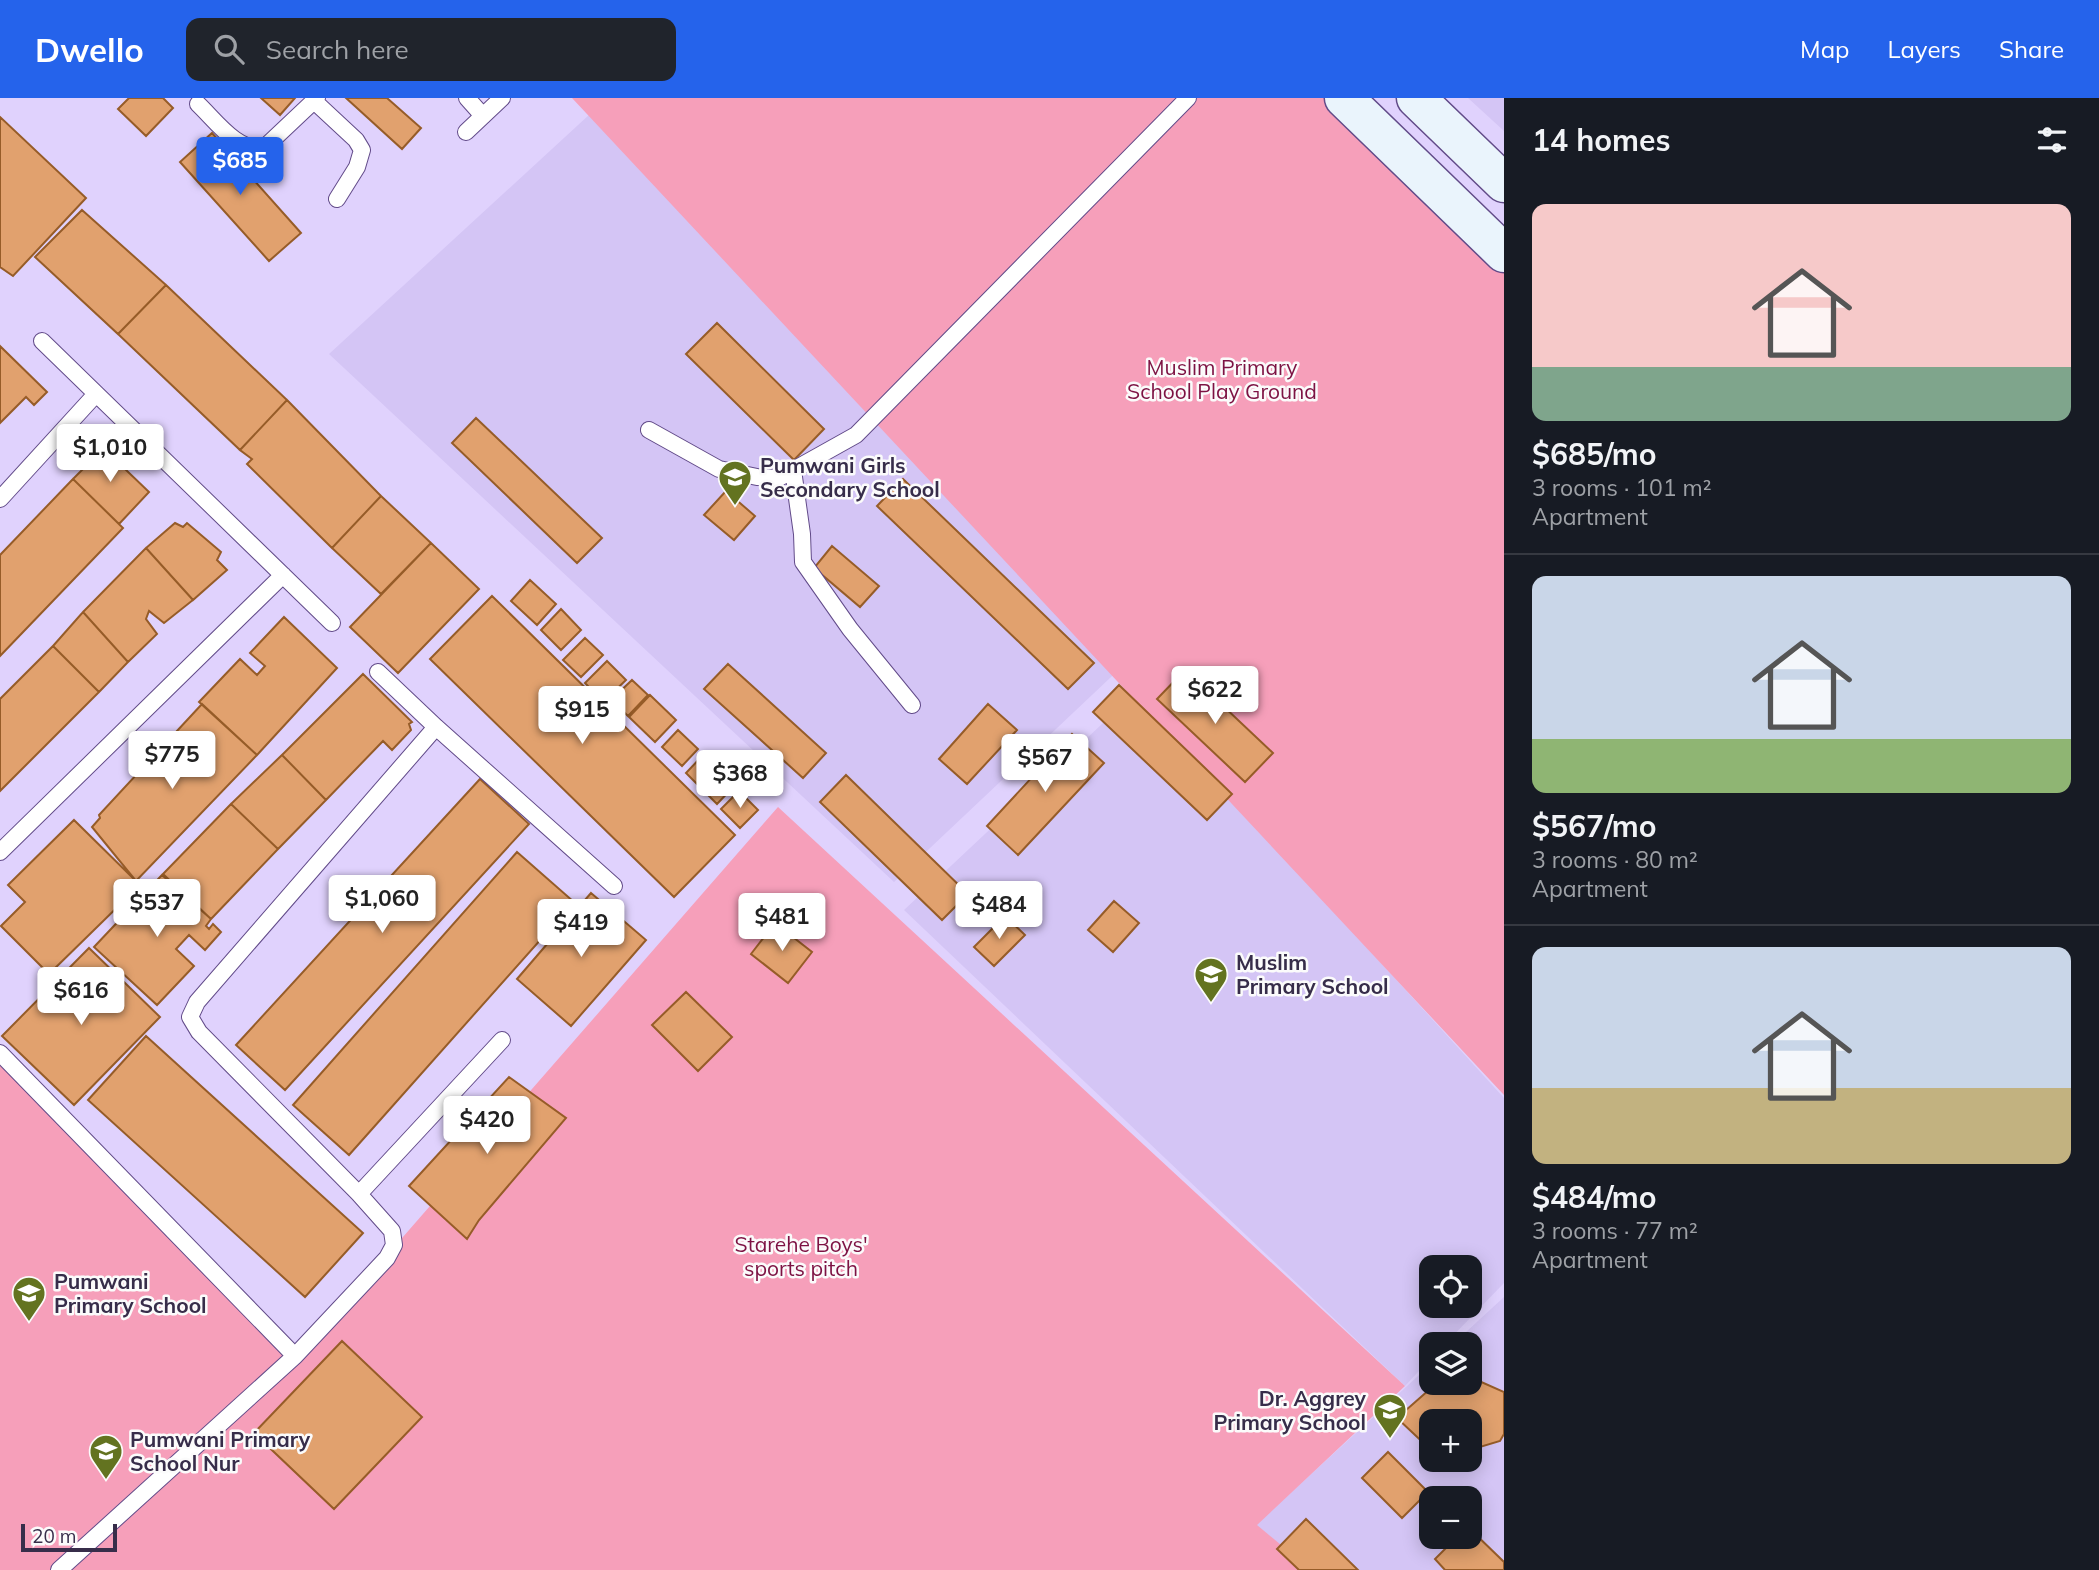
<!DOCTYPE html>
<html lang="en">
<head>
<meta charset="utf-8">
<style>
  :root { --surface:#171b24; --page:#20242c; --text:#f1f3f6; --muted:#9ea1a6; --line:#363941; --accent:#2563eb }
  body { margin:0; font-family:Mulish,sans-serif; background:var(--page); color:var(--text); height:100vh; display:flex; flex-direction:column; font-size:26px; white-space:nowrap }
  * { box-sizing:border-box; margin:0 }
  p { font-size:23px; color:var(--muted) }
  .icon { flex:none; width:38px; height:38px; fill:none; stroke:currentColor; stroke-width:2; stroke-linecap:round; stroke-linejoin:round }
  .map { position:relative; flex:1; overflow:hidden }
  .side { display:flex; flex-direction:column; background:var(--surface); width:595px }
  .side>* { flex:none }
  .fabs { position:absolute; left:1419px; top:1157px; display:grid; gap:14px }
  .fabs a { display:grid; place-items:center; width:63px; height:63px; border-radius:14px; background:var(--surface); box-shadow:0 4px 18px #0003; font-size:35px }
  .scale { position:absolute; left:21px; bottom:18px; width:96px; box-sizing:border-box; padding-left:7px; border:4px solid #372d4a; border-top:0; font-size:19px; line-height:24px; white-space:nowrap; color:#372d4a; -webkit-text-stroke:5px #fbfbfb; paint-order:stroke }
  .price { position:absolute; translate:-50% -60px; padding:0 16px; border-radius:7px; background:#fff; color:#222; font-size:23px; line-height:46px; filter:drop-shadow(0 2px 4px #0008) }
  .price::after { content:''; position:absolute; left:50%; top:42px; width:21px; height:16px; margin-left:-10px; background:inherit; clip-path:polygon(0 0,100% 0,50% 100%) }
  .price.on { background:var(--accent); color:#fff }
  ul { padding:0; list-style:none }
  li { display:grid; align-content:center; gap:14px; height:371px; padding:0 28px }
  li+li { border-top:2px solid var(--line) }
  li span { display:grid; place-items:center; height:217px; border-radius:14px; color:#555 }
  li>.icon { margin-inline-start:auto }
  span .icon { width:126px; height:126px; fill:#fffc; stroke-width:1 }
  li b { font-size:30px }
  h2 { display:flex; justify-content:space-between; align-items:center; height:84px; padding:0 28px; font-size:30px }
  header { display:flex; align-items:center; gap:42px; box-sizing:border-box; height:98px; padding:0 35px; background:var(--accent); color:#fff }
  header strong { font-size:33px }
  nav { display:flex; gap:38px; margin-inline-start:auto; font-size:24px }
  .search { width:490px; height:63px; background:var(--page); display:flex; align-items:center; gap:18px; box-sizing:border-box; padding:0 24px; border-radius:14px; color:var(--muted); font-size:26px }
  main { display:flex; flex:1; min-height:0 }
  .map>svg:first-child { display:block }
  .built { fill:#d4c5f5; fill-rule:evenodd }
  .green { fill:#f69fba }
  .building { fill:#e1a16e; stroke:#965c28; stroke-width:2 }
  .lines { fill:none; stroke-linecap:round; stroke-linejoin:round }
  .lane-casing { stroke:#624b89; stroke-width:18 }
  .secondary-casing { stroke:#624b89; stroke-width:41 }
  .lane { stroke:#fff; stroke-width:16 }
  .secondary { stroke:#eaf4fc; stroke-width:38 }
  .labels { text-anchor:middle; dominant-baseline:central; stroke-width:5; stroke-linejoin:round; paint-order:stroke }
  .park-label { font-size:21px; fill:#7d1243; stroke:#fbfbfb }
  .poi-label { font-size:21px; font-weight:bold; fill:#372d4a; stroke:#fbfbfb; text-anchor:start }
</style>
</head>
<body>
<header>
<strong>Dwello</strong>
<div class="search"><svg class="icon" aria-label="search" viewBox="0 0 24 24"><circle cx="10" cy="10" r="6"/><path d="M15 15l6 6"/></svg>Search here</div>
<nav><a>Map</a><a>Layers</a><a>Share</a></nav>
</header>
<main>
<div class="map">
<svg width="1504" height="1472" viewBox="0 0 1504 1472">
  <rect width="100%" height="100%" fill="#e0d2fd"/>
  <path class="built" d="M1468,0H1504V33Z
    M590,16L1128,563L894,784L329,256Z
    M1135,595L1504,1000V1185L1445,1246H1432L1431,1260L1405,1288L904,812ZM1432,1169H1470V1208H1432Z
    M1504,1199V1472H1311L1256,1427L1431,1266L1432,1284H1470V1246H1453ZM1432,1323H1470V1362H1432ZM1432,1400H1470V1438H1432Z"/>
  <path class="green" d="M572,0H1344L1504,155V997Z
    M778,709L1405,1288L1257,1427L1311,1472H0V952L293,1256L341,1210Z"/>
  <path class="building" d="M129,0H163L173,10L146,38L118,11Z
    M261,0H295L280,17Z
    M346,0H387L421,30L402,51Z
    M0,19L86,100L13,178L0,169Z
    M212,35L301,135L269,163L180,64Z
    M82,112L166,187L118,236L35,159Z
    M166,187L287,302L240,352L118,236Z
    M717,225L824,331L794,362L686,256Z
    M0,248L47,294L34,307L26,299L0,325Z
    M287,302L381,398L332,450L247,366L252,361L240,352Z
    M476,320L602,440L577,465L452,345Z
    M99,346L149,394L119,426L73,381L85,369L81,365Z
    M73,381L123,430L0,558V457Z
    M903,381L1094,565L1068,591L877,408Z
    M726,393L755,418L734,442L704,417Z
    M381,398L431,445L381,496L332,450Z
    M175,425L183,429L187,425L221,454L217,462L227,472L193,502L146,450Z
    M431,445L479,491L398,575L350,529Z
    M832,448L879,488L860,509L814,470Z
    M146,450L193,502L164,525L149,513L146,521L157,536L128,564L83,514Z
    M530,482L556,506L537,527L511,503Z
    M492,498L735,737L674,799L430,561Z
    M561,511L581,532L561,552L541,532Z
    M83,514L128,564L99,594L53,548Z
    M284,519L337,570L257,657L199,604L240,561L257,577L265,568L250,555Z
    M585,540L603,557L581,579L563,562Z
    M53,548L99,594L0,693V601Z
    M607,563L626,582L603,604L585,585Z
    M728,566L826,655L803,680L704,591Z
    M1185,572L1273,655L1245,684L1157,601Z
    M363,576L412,624L409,626L411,632L392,652L383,643L326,702L282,657Z
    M632,582L648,597L628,618L611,602Z
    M1119,587L1232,696L1207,722L1093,614Z
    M650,597L676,622L655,644L629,619Z
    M202,606L257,657L136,783L92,729L100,720L99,717Z
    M988,606L1017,632L967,686L939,661Z
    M678,632L698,651L682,668L662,649Z
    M1072,636L1104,665L1018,757L987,728Z
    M704,656L736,686L717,706L686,675Z
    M282,657L326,702L278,751L231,706Z
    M846,677L968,796L942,822L820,704Z
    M480,681L529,726L285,992L236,947Z
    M739,693L758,712L740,730L721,711Z
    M231,706L278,751L211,821L163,776Z
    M74,722L140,787L49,876L1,828L25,804L8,787Z
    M517,754L574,804L349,1057L293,1007Z
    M162,777L211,821L206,828L209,831L213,826L221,834L205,852L189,837L176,851L194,868L157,907L94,849Z
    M591,795L646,842L571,928L517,881Z
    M1114,803L1139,825L1113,854L1088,832Z
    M1005,818L1025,837L994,868L974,849Z
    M775,825L812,854L788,885L751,856Z
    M89,850L160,919L74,1007L2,938Z
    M686,894L732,939L698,973L652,927Z
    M146,938L363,1135L305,1199L88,1002Z
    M509,979L566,1020L479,1122L467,1141L409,1088Z
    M342,1243L422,1319L334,1411L254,1335Z
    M1470,1279L1504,1294V1336L1500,1343L1470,1352V1323H1432V1353L1397,1320L1438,1284H1470Z
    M1388,1354L1428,1394L1402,1420L1362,1380Z
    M1306,1421L1358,1472H1299L1277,1451Z
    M1470,1431L1504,1464V1472H1445L1435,1461L1458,1438H1470Z"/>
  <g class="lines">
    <defs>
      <path id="lane" d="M467,0L483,18
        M314,3L356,42L362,52L357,69L337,101
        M198,6C216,23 237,54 264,50L317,0
        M466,34L502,0
        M42,243L332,525
        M649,332L719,371L757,379L779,380L856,337L1188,0
        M793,372L802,436L803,464L850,531L912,607
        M0,401L96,296
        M378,574L436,629L614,788
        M0,754L283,477
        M0,955L295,1258
        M359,1096L502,942
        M59,1472L295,1258L387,1160L394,1147L392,1133L359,1096L199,934L190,919L197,904L436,629"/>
      <path id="secondary" d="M1344,0L1504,155
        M1416,0L1504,85"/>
    </defs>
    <use href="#lane" class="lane-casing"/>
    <use href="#secondary" class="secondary-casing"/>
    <use href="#lane" class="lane"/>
    <use href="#secondary" class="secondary"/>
  </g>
  <defs>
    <symbol id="school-pin" viewBox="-11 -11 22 30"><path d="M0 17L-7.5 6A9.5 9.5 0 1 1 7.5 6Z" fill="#637320" stroke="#fbfbfb"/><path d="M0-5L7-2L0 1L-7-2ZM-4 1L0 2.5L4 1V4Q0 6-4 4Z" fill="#fff"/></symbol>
  </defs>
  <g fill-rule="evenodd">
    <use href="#school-pin" x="716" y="360" width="38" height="52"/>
    <use href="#school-pin" x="1192" y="857" width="38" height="52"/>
    <use href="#school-pin" x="10" y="1176" width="38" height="52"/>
    <use href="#school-pin" x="1371" y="1293" width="38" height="52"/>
    <use href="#school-pin" x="87" y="1334" width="38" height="52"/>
  </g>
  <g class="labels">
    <g class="park-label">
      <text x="1222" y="269">Muslim Primary<tspan x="1222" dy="24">School Play Ground</tspan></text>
      <text x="801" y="1146">Starehe Boys'<tspan x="801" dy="24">sports pitch</tspan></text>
    </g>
    <g class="poi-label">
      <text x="760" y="367">Pumwani Girls<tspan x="760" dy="24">Secondary School</tspan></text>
      <text x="1236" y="864">Muslim<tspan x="1236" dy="24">Primary School</tspan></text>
      <text x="54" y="1183">Pumwani<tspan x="54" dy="24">Primary School</tspan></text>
      <text x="1366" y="1300" text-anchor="end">Dr. Aggrey<tspan x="1366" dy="24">Primary School</tspan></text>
      <text x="130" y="1341">Pumwani Primary<tspan x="130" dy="24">School Nur</tspan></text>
    </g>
  </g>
</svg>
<div class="fabs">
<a><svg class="icon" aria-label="locate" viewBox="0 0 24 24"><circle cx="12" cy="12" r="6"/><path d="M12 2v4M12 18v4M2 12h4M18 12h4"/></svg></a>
<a><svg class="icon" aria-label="layers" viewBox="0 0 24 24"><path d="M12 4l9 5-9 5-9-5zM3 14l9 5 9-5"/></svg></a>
<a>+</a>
<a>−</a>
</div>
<div class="scale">20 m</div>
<b class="price on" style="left:240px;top:99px">$685</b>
<b class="price" style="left:110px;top:386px">$1,010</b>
<b class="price" style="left:1215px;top:628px">$622</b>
<b class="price" style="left:582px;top:648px">$915</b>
<b class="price" style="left:172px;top:693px">$775</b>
<b class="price" style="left:1045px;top:696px">$567</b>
<b class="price" style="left:740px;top:712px">$368</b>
<b class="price" style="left:382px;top:837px">$1,060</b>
<b class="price" style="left:157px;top:841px">$537</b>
<b class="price" style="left:999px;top:843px">$484</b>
<b class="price" style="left:782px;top:855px">$481</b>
<b class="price" style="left:581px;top:861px">$419</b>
<b class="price" style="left:81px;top:929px">$616</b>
<b class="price" style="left:487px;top:1058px">$420</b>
</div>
<section class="side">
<h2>14 homes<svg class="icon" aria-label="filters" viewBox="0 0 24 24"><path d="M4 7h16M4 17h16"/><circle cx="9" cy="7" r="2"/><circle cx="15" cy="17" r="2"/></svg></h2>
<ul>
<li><span style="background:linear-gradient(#f6c9c9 75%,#7fa58c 0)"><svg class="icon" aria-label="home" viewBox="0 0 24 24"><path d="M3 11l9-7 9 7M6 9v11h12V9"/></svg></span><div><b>$685/mo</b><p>3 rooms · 101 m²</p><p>Apartment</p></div></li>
<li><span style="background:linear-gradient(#c9d6e8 75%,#8fb573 0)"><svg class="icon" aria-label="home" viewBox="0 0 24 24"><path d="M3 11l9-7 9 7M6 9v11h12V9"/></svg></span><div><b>$567/mo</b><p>3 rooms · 80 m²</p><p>Apartment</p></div></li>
<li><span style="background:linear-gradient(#c9d6e8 65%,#c2b280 0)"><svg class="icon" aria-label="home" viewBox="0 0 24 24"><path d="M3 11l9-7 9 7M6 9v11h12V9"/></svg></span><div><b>$484/mo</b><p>3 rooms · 77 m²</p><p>Apartment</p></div></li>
</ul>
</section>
</main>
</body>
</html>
